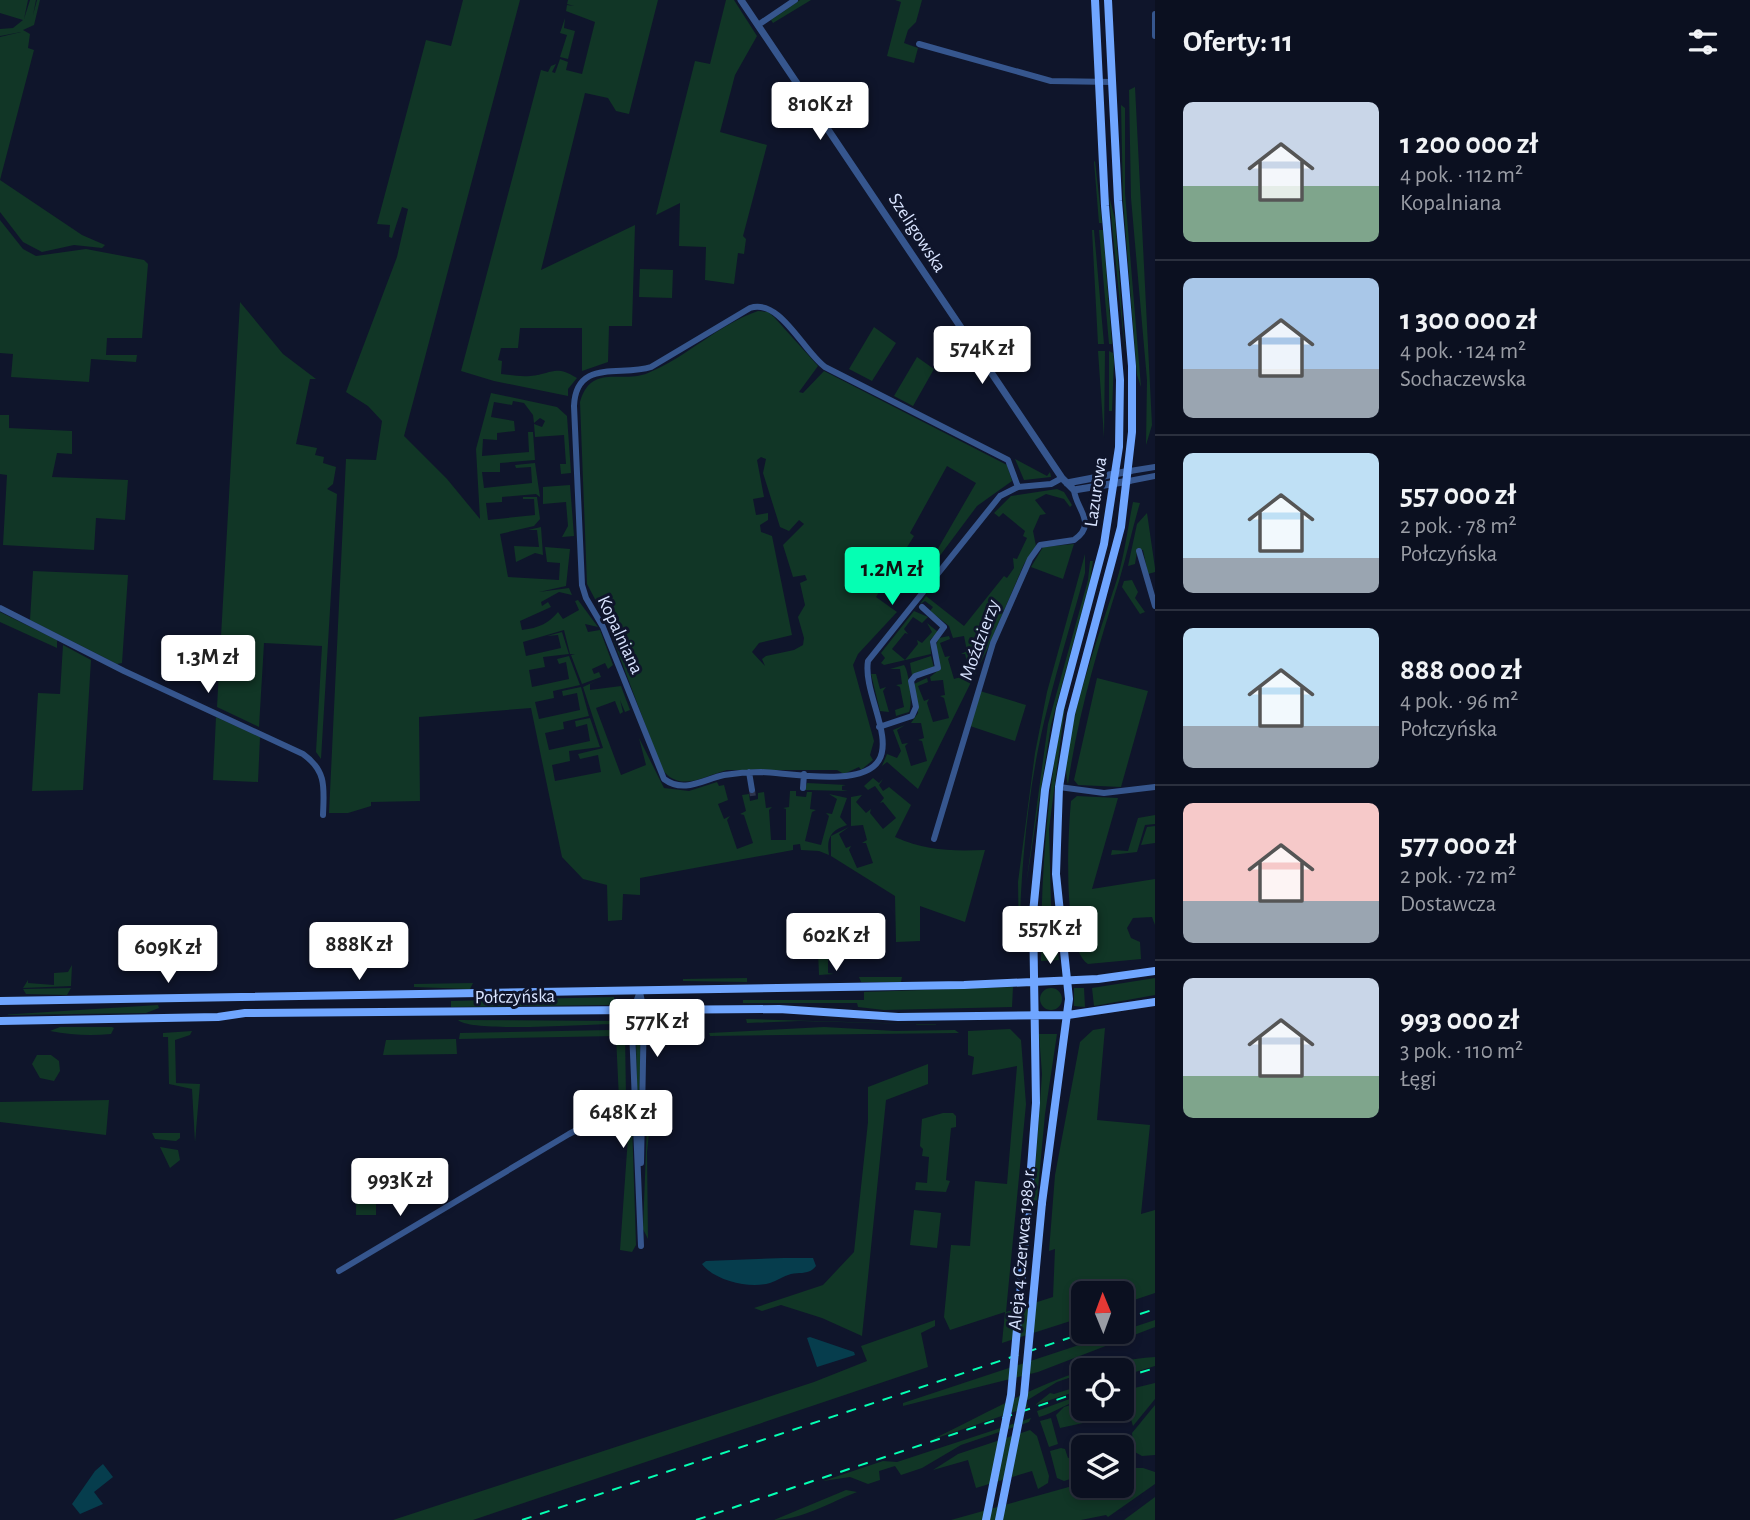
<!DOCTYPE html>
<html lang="pl">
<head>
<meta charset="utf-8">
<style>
  :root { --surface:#0b1020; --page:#141929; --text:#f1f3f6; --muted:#9a9da5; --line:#2b303e; --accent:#05ffb3 }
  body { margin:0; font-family:"Alegreya Sans",sans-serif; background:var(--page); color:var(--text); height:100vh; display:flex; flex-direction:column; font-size:26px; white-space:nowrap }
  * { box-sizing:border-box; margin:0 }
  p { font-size:23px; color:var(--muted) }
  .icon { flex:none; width:38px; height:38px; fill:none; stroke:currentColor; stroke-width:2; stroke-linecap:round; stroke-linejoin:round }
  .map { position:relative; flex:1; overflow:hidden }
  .panel { display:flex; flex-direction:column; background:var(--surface); width:595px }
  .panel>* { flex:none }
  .needle { width:46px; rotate:359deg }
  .tools { position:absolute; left:1071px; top:1281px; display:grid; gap:14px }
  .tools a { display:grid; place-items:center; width:63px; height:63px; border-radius:10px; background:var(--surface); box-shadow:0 4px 10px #0003,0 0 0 2px var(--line); font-size:35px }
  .price { position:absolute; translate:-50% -60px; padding:0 16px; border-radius:7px; background:#fff; color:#222; font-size:23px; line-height:46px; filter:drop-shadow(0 2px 4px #0008) }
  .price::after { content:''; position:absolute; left:50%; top:42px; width:21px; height:16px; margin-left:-10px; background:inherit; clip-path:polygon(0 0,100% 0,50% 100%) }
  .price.on { background:var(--accent); color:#111 }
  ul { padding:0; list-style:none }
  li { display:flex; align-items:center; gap:21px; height:175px; padding:0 28px }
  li+li { border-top:2px solid var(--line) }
  li span { display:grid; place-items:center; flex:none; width:196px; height:140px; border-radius:10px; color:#555 }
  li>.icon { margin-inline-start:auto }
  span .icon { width:84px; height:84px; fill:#fffc; stroke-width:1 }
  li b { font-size:30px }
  h2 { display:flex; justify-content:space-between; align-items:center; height:84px; padding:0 28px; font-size:30px }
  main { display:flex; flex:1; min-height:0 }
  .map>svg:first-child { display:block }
  .green { fill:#113626; fill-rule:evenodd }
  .water { fill:#063d4d }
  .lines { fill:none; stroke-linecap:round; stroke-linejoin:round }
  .minor-tunnel { stroke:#2d344b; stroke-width:6; stroke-dasharray:6 3; stroke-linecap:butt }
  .minor { stroke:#36568e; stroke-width:6 }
  .tertiary { stroke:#36568e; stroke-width:7 }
  .secondary { stroke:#70a6ff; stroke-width:8 }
  .rail { stroke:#05ffb3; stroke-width:2; stroke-dasharray:10 9; stroke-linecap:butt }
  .secondary-bridge { stroke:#70a6ff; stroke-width:8 }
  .labels { text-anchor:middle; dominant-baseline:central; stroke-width:6; stroke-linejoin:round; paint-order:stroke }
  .street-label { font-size:19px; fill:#d9e4ff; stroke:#0f152b }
</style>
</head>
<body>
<main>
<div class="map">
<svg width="1155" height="1520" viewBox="0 0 1155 1520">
  <rect width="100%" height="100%" fill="#0f152b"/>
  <path class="green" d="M0,0H28L24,19L30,0H36L33,15L37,0H40L34,25L23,30L30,34L28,48L34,50L0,180L82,235L105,245L102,248L74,245L42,252L23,242L0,212V37L21,32L0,36V29L13,28L23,20L0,13Z
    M463,0H520L404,436L447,479L480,519L476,449L491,393L557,407L567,416L571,473L561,474L560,464H566L564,435L535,437L534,424L542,427L545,421L540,418L534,423L533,415L524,403L513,401L512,405L494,402L491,417L514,421L515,431L497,433V440L483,439L482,456L529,452L528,432H533L535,460L500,463V472H482L484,488L532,483L531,467L516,468L515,465L535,463L540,497L536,494L502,497V502L486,503L488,520L535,515L534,499H523V497H537L540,519L534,526L500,534L508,577L559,580L560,563L547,562L545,547L570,549L566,586L539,592L569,588L572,595L559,592L541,602L542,606L548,602L551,607L520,621L522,630C539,628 549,623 558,612L563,619L579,610L575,601L578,600L598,627L585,624L588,632L600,630L613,665L608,669L605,663L592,669L594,674L599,672L601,677L582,684L571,655L575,654H570L564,630L523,642L526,656L561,648L558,635L547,636L562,632L569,654L543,657L545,667L529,670L532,687L569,679L566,662L559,664L557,659L569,656L580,685L553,691L554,698L535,702L539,719L580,710L577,693L563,696L562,691L581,687L589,716L563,722L564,729L545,733L549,750L590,741L587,724L576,727L575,721L590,718L600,747L569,751L570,761L552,765L555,781L601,772L598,755L580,759L578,754L603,748L583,687L598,680L590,684V690L621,686L630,710L625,712L620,700L623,712L620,714L615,701L596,708L621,775L646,765L639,738L664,788L689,791L717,782L719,786L724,785L728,800L718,804L724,819L730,816L727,820L737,849L753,843L744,815L740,814L746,811L742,795L749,794L750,801L758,799V793L764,792L766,808L772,807L769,810L771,840H786V809L783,808L789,807L790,791H796V796L806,797L807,792H812L810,809L816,810L812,812L805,841L821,845L829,816L826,813L832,814L837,799L829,794L847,798L840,817L847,825C831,830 826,838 829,855L819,851L801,850L800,844L793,845V850L640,878V895L623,894L622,920L608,921L607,885L583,879L562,857L531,708L419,717L420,801L371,802V806L348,813H329L346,459L376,460L382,421L368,406L346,392L397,257L408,209L402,207L392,238L389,237L390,225L377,224L426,40L451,46Z
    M568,0H658L629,114L616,111L608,98L585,93L541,270L635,225L632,326H609L608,362L582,371V328H520L518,348H501L498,360L502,361L501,374C510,375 521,377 530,376C553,374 554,364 577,378L568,389V396L494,381L461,371L541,70L548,72L551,66L556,64L552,72L555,73L560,59L568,62L566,70L582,74L595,22L566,11L567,5L574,6L567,4Z
    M726,0H734L757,36L735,75L720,132L767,145L743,236L746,239L744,254L738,253L734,284L705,280L706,247L679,246L680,203L656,215L695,61L710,64Z
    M800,0H811L773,23L771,20Z
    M895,0H922L916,22L908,30L904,43L918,48L914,63L887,56L901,2Z
    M565,18L564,28L575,31L568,59L560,57L567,35L560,33Z
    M1135,87L1152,425L1146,445L1147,380L1131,198L1129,90Z
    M1121,105L1125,108V193L1141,387L1137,375L1123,200Z
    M1095,161L1102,223H1099L1094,162Z
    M1109,196L1115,219L1125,353Z
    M0,220L23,249L36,256L86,249L144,260L148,264L142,338H107L106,355H137L136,362L91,359L89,382L11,377L13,354L0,353Z
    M1092,230H1094L1104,344H1098Z
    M1099,230H1103L1112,344H1109Z
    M640,269L673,270L672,298L639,297Z
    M240,302L283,354L316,379H310L296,444L317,448L315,455L324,457L323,463L336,467L333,484L327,489L337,494L321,759L316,752L322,646L264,643L259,727L217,707Z
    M758,311L768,312L774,317L818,366L799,392L803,393L824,371L1007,465L1012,481L977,506L936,561L932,559L976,483L947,466L910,533L914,536L876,597L897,612L858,654L853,665L874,741L870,755L873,760L861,770L859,767L844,774L837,770H727C706,775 680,794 662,769L605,618L587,584L580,402C591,363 621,384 648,373C687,357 719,324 758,311ZM761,457L766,459L763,473L780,527L789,531L799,520L804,524L783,545L793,577L805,575L807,580L800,583L805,605L798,617L804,638L803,645L794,650L766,656L762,659L765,666L752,652L759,643L792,635L772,536L761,532L760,525L768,520V513L756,515L753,499L764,497L757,460Z
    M874,327L896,343L872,381L849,369Z
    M1098,351H1105L1104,438Z
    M1109,351L1113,353L1114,360L1112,411H1109Z
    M917,357L934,369L913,406L894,396Z
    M0,415H9V428L72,431V454L57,453L52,477L128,480L125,520L96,518L94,550L3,545L7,475L0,474Z
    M1015,459L1047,476L1050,472L1051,477L1024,480Z
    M570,485L574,536L562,537L568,526L566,502L543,504V487Z
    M1057,489L1064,492L1072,505L1070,507L1064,499L1046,494L1035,500L1046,514L1040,515L1033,531L1036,546L1024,564L987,650L918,789L887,762L882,766L887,754L897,758L901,751L893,730L905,725L897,730L902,744L908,743L905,746L911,766L927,761L922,741L918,740L924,738L921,723H911L918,713L914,684L927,678L928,682L918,686L924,701L929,699L927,703L933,722L949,718L944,698L940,696L945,695L943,680L931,681L930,677L940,669L936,645L939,638L949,636L950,639L940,643L945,657L950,656L948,659L954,679L970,674L965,654H961L967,651L964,636L953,638L949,626L930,611L933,607L925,601L920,604L926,596L964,626L1004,576L1007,578L1014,568L1013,558L1017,559L1027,538L1023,536L1025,531L1003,513L999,517L994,513L1011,496Z
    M1133,502L1140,503C1132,529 1127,555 1119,581C1098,648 1078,714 1068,784C1056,751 1106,615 1118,576C1125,552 1128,526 1133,502Z
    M1147,513L1155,568V572L1148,574L1143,550L1137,551L1135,564L1128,566L1137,524Z
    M541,527L543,555L535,553L516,562L514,546L539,547L537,530H528Z
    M1074,544L1063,579L1031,567L1043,547Z
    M1085,554V573C1073,617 1059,662 1048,706C1028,782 1021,865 1019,944L1018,882L1035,753L1047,692Z
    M1090,561H1093L1090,581L1051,725L1026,885L1048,724L1088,580Z
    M33,571L128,575L122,663L117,664L30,620Z
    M1132,580L1138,592L1135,598L1145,612L1140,614L1122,587L1124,581Z
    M914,611L928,617L922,623L913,617L904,629L908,634L905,633L892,649L905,660L918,644L917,640L922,643L932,632L927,623L938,632L930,640L931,654L884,665L881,663L885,658L881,653Z
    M0,612L57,640V648L0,622Z
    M63,645L91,660L83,790L32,791L38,693L60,694Z
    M931,656L934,668L912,675L910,663Z
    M904,665C909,671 913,704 909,712L896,716L895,710L904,707L900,687L896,685L902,684L900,669H890Z
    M871,674H876L880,689L886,687L883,691L889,712L880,711Z
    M1097,678L1148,691L1121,787L1078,785L1074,780Z
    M980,691L1026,705L1015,741L970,726Z
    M1066,699L1049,829L1051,904L1059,960L1041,961C1041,872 1047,786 1066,699Z
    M216,717L260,737L258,782L213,780Z
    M873,778L879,783L883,779L879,785L883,791L889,787L911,805L895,837C926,851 951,851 985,850L965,922L920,906V941L896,942L895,896L831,856V836L849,827L839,834L846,848L851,846L849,850L857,868L873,863L866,843H862L867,840L863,825L851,826V797L862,795L856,802L866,813L871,809L870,813L883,829L896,818L883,802L880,803L884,798L875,786L868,790L864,786Z
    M807,783L846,785L842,786V790L848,791L805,790Z
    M1077,796L1118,798L1092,889L1155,879V925L1152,917L1133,918L1127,928L1131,938L1140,942L1141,959L1088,964C1062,948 1068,834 1071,801Z
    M1155,815V824L1145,825L1137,852L1111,855L1112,850L1128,851L1138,818Z
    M1155,826V843L1141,845L1147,827Z
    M817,928C826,929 831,932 833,940L828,941V973L834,974L819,975Z
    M72,965L71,986L23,988L28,980V983L54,985V973L68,972Z
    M859,977H902L901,982H861Z
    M747,978V982L683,981V979Z
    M1155,978V995L1094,1006L1092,988Z
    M473,983L470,989L414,987V984Z
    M1013,987L1012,1007L884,1010L858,1007L857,1003H743V1000H864V992Z
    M71,988L67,995L26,994L23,989Z
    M1074,988H1084L1085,1007L1074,1006Z
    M1040 999a11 11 0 1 1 22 0a11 11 0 1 1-22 0Z
    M614,997V1005L451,1007V1001Z
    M158,1005L159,1008L146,1013L0,1015Z
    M664,1017L692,1019L691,1022L654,1023Z
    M746,1019L954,1025L800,1021L747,1023Z
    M458,1020L614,1021V1024C588,1024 472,1033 458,1020Z
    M60,1027H112L114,1028L111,1034C90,1036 71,1035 50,1031Z
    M824,1027L895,1031L955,1030L959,1033L710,1036L709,1033Z
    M1105,1028L1097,1120L1150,1125L1141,1214L1155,1210V1293L1122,1304V1293H1083V1317L1002,1343L1005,1312L950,1330L944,1317L951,1245L970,1246L975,1181L1007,1184L1017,1066L972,1075L974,1057L968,1055V1031L1010,1029L1021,1040L1026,1104L1006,1312L1053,1297L1055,1249L1049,1251L1055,1175L1080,1042L1093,1030Z
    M612,1030L625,1034L626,1098L620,1105L577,1124L619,1099L616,1036L459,1039L460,1033Z
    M192,1031L190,1035L175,1040L176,1083L200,1084L195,1142L192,1089L169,1084L168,1037H163V1033Z
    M636,1032H641L639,1102H637Z
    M1039,1034H1057L1045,1114L1037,1200L1033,1201L1042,1074Z
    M456,1039L457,1054L383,1055L386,1040Z
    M37,1055H51L59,1061L60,1071L54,1081L40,1078L32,1064Z
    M928,1064V1084L886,1100L862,1336L822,1318L781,1305L762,1311L754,1308L823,1285L854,1252L868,1122V1087Z
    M109,1100L106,1135L0,1122V1102Z
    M943,1113H953L956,1116V1127L951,1128L946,1180L950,1181L946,1192L915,1190L916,1182L927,1183L929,1157L922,1156L923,1149L920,1146L922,1119Z
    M629,1123H632L636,1245L632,1252L620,1250Z
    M647,1124H650L647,1152L648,1239L643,1229Z
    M152,1133H180V1138L176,1141L155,1139Z
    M160,1147L178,1150L180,1160L170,1168Z
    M357,1159L392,1163L376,1177V1215H356Z
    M914,1210L941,1213L937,1248L910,1245Z
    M935,1320V1326L921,1333L928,1367L473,1520H393L814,1382L867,1361L861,1346Z
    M1155,1320V1327L1038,1372L903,1406V1403Z
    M1155,1357V1366L1122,1376V1370H1083V1373L1057,1382L1026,1401L1028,1407L931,1440C1007,1404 1068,1363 1155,1357Z
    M1155,1383V1399L1133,1426L1129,1413L1060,1428L1056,1415L1064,1407L1083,1401V1409H1122V1391Z
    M1083,1385V1389L1035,1405L1050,1393L1054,1394Z
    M1083,1394V1399C1066,1403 1055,1413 1039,1417L1037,1411Z
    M1155,1405V1455L1142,1456L1122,1445L1133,1443L1132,1433Z
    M1031,1418L1029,1422L961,1445L922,1468L901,1475L895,1466L879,1471L880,1480L868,1484L850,1477L823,1481L883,1461L897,1462Z
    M1051,1418L1058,1444L1049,1447L1040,1421Z
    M1030,1430L1037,1436L1049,1476L1048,1483L1038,1489L1032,1471L976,1488L968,1460L933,1470L958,1454Z
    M1061,1448L1065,1449L1068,1458L1083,1454V1475L1064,1481L1057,1478L1050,1451Z
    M1131,1468H1143L1155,1472V1484L1108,1517L1106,1515L1081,1520H951L1083,1483V1486H1122V1471Z
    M846,1490L857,1492C831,1502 801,1520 774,1520Z
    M1155,1497V1520H1124Z"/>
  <path class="water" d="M784,1258H813L816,1266C809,1275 801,1272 791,1274C783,1276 777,1281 770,1283C750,1289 715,1281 702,1264L706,1261Z
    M810,1337L854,1352L855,1355L817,1367L807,1338Z
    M103,1464L113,1477L94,1492L103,1504L80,1514L72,1504L95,1471Z"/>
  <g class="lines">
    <path class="minor-tunnel" d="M752,790L753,797"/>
    <path class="minor" d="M1155,14V36
      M758,25L795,0
      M919,44L1051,81L1112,82
      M1130,471L1155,467
      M1129,481L1155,476
      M1018,487L1000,496L868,661C863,691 893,736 879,760C863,788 789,773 761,772C749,772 736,773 724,775C704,779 684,794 664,779L603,627L586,598L582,585L574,406C576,358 621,377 651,367L750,308C780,298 803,351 825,367L1008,460L1018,487L1051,484L1062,478
      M1139,551L1155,606
      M0,608L124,671L303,754C327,771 324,788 323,815
      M879,727L912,716L916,707L911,681L915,676L938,668L933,642L944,627L922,607
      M749,772L752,790
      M1059,787L1104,793L1155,787
      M803,788L804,774
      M934,839L993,643L1030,559L1040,545L1074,540C1098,523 1076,510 1074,490
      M640,991L633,1011L632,1030L641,1246
      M640,992L644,1011L641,1163
      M339,1271L569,1134L605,1115L643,1107"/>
    <path class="tertiary" d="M741,0L1062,478L1074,490L1129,481
      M1067,483L1130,471"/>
    <path class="secondary" d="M0,1001L964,985L1098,979L1155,971
      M0,1021L218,1017L245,1013L779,1009L898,1017L1068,1015L1155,1002
      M1042,1203L1069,999L1056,874L1059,787L1071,714L1121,527L1132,432V366L1118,201L1108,0
      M1028,1207L1036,1103L1033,913L1045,790L1060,709L1104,544L1119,447L1120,380L1105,206L1095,0"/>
    <path class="rail" d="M1122,1320L1155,1309
      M1080,1339L1103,1332
      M1122,1378L1155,1368
      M522,1520L1087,1332
      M696,1520L1083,1391"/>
    <path class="secondary-bridge" d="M986,1520L1011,1395L1028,1207
      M999,1520L1024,1395L1042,1203"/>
  </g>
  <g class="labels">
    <g class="street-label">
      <text transform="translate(917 233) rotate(57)">Szeligowska</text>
      <text transform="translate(1096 492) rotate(-82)">Lazurowa</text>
      <text transform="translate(620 635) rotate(65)">Kopalniana</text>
      <text transform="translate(980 640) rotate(-70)">Moździerzy</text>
      <text transform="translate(515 997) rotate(-1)">Połczyńska</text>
      <text transform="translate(1022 1249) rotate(-85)">Aleja 4 Czerwca 1989 r.</text>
    </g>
  </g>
</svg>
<div class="tools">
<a><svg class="needle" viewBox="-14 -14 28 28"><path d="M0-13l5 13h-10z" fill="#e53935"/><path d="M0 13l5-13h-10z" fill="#9a9da5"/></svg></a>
<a><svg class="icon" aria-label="locate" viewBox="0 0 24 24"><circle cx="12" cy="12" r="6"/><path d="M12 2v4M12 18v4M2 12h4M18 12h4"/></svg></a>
<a><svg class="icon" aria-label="layers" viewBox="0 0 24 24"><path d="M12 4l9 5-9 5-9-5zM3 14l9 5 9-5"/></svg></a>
</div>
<b class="price" style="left:820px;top:142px">810K zł</b>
<b class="price" style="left:982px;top:386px">574K zł</b>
<b class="price on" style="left:892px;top:607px">1.2M zł</b>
<b class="price" style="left:208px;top:695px">1.3M zł</b>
<b class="price" style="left:1050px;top:966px">557K zł</b>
<b class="price" style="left:836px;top:973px">602K zł</b>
<b class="price" style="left:359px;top:982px">888K zł</b>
<b class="price" style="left:168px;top:985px">609K zł</b>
<b class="price" style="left:657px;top:1059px">577K zł</b>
<b class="price" style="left:623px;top:1150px">648K zł</b>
<b class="price" style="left:400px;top:1218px">993K zł</b>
</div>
<section class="panel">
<h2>Oferty: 11<svg class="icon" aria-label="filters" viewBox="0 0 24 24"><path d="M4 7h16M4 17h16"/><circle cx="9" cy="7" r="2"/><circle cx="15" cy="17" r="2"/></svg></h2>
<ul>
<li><span style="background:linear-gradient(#c9d6e8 60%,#7fa58c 0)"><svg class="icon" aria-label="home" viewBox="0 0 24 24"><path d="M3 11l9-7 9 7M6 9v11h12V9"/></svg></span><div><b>1 200 000 zł</b><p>4 pok. · 112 m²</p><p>Kopalniana</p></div></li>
<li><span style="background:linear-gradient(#a9c7e8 65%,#9aa5b1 0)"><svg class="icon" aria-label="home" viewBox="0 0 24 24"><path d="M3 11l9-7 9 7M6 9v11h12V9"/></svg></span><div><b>1 300 000 zł</b><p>4 pok. · 124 m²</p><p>Sochaczewska</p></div></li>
<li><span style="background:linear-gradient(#bfe0f5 75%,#9aa5b1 0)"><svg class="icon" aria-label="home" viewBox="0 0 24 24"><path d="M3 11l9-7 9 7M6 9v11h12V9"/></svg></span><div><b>557 000 zł</b><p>2 pok. · 78 m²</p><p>Połczyńska</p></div></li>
<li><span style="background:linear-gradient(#bfe0f5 70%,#9aa5b1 0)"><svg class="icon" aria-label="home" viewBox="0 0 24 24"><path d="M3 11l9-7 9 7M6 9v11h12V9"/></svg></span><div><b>888 000 zł</b><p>4 pok. · 96 m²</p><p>Połczyńska</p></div></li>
<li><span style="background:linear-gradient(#f6c9c9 70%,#9aa5b1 0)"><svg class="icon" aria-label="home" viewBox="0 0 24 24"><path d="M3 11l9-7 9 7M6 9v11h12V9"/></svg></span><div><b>577 000 zł</b><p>2 pok. · 72 m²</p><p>Dostawcza</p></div></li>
<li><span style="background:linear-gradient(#c9d6e8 70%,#7fa58c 0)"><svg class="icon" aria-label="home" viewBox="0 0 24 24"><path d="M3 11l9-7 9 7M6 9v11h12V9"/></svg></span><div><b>993 000 zł</b><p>3 pok. · 110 m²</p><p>Łęgi</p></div></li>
</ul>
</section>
</main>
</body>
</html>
